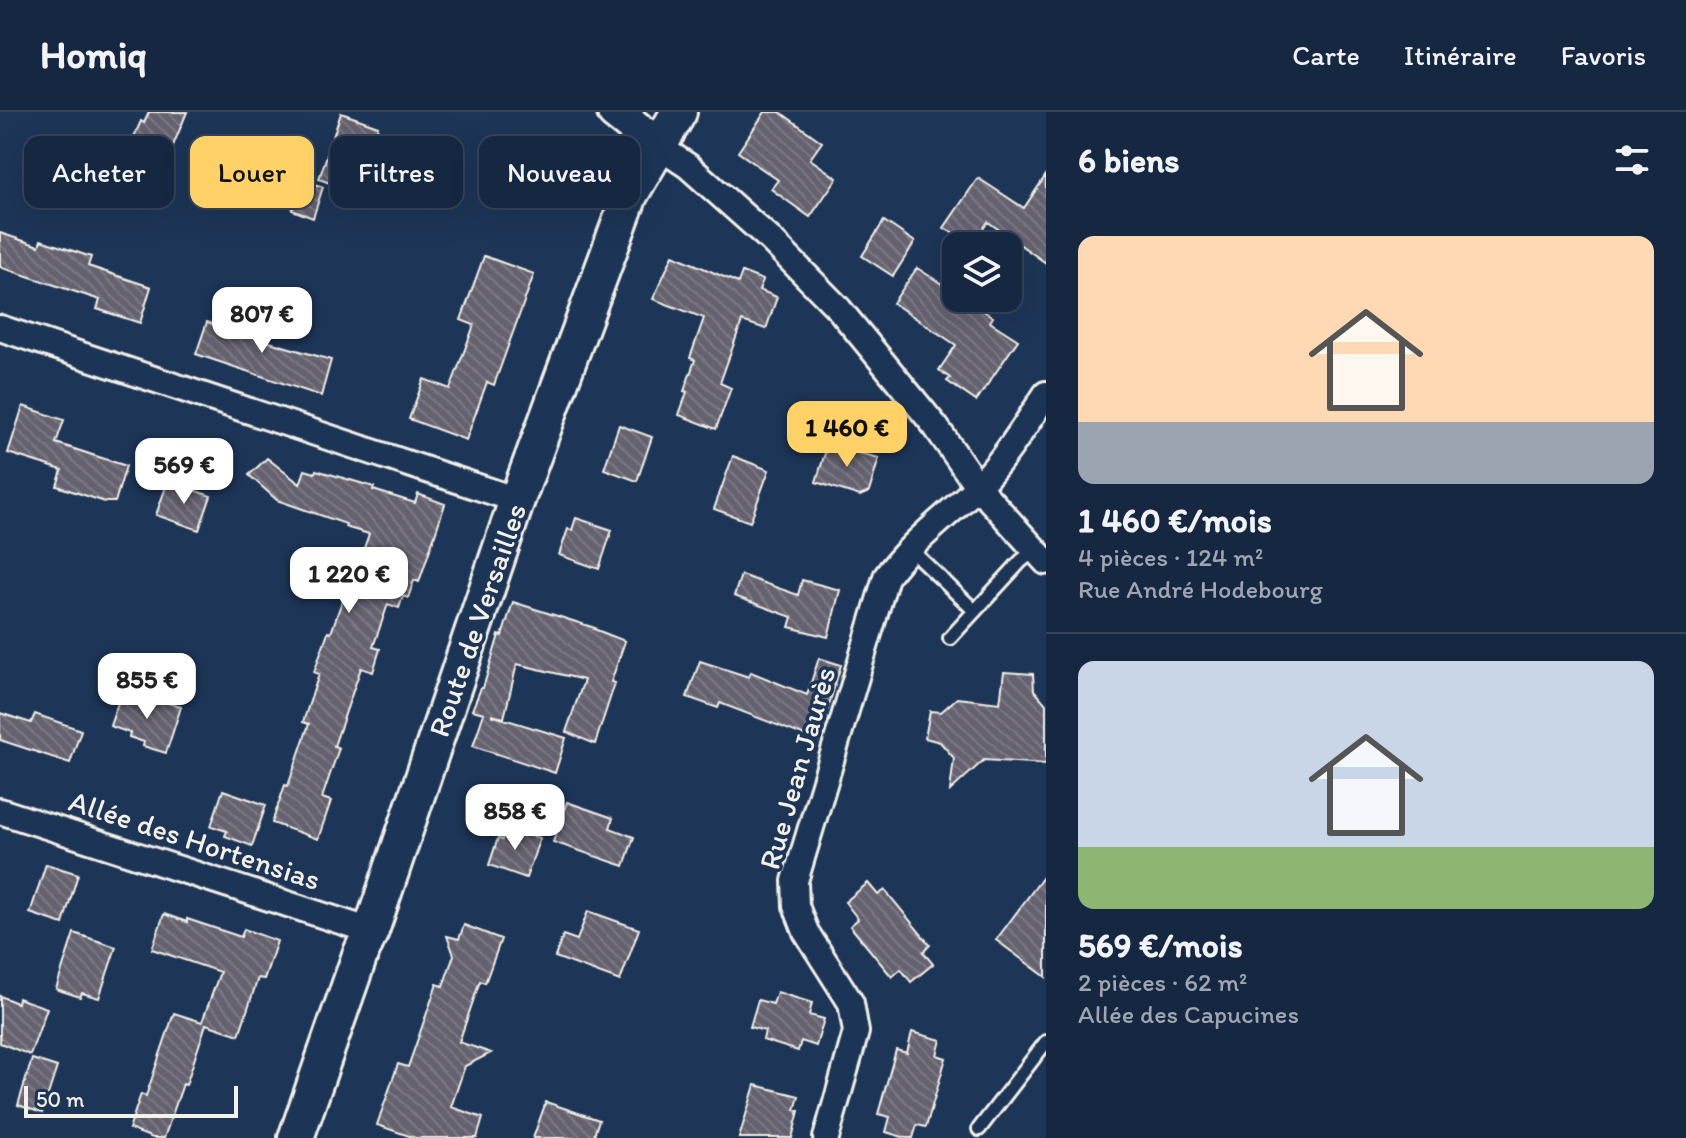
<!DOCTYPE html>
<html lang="fr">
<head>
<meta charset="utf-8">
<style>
  :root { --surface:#162841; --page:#23344c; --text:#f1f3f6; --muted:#9ea6b1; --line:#35445a; --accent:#ffd166 }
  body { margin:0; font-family:Itim,sans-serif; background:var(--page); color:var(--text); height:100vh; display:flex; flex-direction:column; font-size:30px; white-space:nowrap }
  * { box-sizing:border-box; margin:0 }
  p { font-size:26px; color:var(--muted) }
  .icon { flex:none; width:44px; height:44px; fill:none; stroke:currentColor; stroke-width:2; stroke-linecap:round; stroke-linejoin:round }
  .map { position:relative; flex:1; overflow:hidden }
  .drawer { display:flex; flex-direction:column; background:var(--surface); width:640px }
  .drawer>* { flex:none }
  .guide { position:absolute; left:24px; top:24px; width:760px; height:72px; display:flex; gap:16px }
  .tools { position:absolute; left:942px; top:120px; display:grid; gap:16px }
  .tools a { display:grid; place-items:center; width:80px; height:80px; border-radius:16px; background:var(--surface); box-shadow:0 8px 32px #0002,0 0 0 2px var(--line); font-size:40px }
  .scale { position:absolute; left:24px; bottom:20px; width:214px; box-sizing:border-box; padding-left:8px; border:4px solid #f4f1e8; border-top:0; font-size:22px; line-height:28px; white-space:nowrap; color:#f4f1e8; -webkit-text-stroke:6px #1d3557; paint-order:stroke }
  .price { position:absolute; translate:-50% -68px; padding:0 18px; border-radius:16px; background:#fff; color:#222; font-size:26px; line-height:52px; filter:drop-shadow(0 2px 4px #0008) }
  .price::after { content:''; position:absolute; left:50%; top:48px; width:24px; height:18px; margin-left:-12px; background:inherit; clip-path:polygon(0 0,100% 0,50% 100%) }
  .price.on { background:var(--accent); color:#111 }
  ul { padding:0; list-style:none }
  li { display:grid; align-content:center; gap:16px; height:424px; padding:0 32px }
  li+li { border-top:2px solid var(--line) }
  li span { display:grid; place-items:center; height:248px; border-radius:16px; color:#555 }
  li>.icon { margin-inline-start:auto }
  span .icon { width:144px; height:144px; fill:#fffc; stroke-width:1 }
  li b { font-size:34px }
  h2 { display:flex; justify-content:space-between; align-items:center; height:96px; padding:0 32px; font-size:34px }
  .chip { padding:0 28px; border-radius:16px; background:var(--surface); box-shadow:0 8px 32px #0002,0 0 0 2px var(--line); font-size:28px; line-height:72px }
  .chip.on { background:var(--accent); color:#111 }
  header { display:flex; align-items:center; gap:48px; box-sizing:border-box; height:112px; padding:0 40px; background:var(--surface); border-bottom:2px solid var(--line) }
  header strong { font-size:38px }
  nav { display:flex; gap:44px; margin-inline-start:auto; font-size:28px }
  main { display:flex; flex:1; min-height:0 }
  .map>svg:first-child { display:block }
  .building { fill:url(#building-back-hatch); stroke:#f4f1e8; stroke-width:2 }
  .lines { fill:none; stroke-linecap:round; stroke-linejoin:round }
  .lane-casing { stroke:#f4f1e8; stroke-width:18 }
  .street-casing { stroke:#f4f1e8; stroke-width:30 }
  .secondary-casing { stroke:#f4f1e8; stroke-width:40 }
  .lane { stroke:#1d3557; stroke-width:12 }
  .street { stroke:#1d3557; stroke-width:24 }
  .secondary { stroke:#1d3557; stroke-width:34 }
  .labels { text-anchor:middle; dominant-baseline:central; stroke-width:7; stroke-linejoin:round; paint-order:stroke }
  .street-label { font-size:30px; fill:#f4f1e8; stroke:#1d3557 }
</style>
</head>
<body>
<header>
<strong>Homiq</strong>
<nav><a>Carte</a><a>Itinéraire</a><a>Favoris</a></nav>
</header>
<main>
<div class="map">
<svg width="1046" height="1026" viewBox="0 0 1046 1026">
  <defs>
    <pattern id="building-back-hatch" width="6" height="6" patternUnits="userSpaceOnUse" patternTransform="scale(2)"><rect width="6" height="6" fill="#656270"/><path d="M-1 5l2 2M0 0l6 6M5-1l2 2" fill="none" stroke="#7c7984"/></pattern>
  </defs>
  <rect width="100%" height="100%" fill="#1d3557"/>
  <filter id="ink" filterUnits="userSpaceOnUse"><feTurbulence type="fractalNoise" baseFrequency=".0125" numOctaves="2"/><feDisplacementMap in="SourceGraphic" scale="16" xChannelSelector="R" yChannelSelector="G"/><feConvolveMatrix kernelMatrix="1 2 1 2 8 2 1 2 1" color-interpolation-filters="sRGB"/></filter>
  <g filter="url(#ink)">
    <path class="building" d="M149,0H187L163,58L126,43L141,9L144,11Z
      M765,0H780L822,30L810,47L837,66L810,105L771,77L778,68L738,40Z
      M341,1L378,14L377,18L442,41L434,63L369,39L363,58L360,57L351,79L319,67Z
      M1046,63V151L988,110L973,131L944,116L978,66L1024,96Z
      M302,68L323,75L313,106L292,98Z
      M884,109L915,130L893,164L862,144Z
      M0,121L39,134L41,128L91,145L88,154L151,175L140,211L97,197L100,188L0,155Z
      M673,143L738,171L742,160L763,168L759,178L777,185L766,217L742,209L720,271L731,276L716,317L679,303L687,280L684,279L695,248L690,246L704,206L653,187Z
      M484,144L534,162L494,273L487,270L466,328L409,307L424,267L450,277L474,213L461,208Z
      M917,156L956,181V186H963L993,205L990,210L1018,228L976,289L947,269L950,266L939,258L956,233L893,191Z
      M226,201L270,216L266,229L331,248L321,284L196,242L207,210L221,215Z
      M23,294L64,308L56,331L126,354L115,390H105L57,374L62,358L8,341Z
      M619,313L652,325L637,369L604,357Z
      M829,328L856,336L855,340L879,346L869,380L860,384L816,370Z
      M733,344L769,358L750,410L714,397Z
      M267,346L300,372L305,358L315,361L316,358L374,375L373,378L415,391L418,382L445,392L419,470L414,468L408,486L403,484L399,496L388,492L373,535L380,537L373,560L361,556L334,634L339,636L322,686L331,689L318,727L272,711L285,673L288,674L309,612L303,610L319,562L314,560L328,520L331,521L345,480L348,481L369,422L345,415L346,412L277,388L249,363Z
      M168,369L211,384L199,418L156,403Z
      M576,406L612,418L599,457L559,443L568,417L572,418Z
      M741,463L798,483L802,468L840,478L828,525L789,515L792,505L734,484Z
      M513,490L595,516L594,517L625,529L611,570L615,571L595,632L566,620L584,568L517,552L504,606L491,603L566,626L555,661L473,634L484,601L472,598L481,576H483L499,523L502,524Z
      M819,546L841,553L818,629L720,591L718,596L687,585L700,549L749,565L751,560L807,583Z
      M1004,560L1033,562L1034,578L1046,592V652L984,648L950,679L954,646L940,630L925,626L930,599L941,600L957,586L1000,591Z
      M121,582L141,587L143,583L181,595L166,641L143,634L144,630L129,625L130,621L110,614Z
      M0,601L31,611L35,602L81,618L70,651L0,628Z
      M223,678L266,693L252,734L225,724L227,719L211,714Z
      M567,690L613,706L610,716L634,725L624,754L553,730Z
      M507,714L540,726L526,766L489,753L498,726L502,728Z
      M46,752L78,762L63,812L30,801Z
      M1046,761V865L996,828Z
      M868,771L878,783L885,778L930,833L923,840L933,852L911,870L901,857L892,865L850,814L858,807L845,790Z
      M588,799L639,817L620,869L555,845L563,823L577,828Z
      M164,802L187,810V807L241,825L244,817L277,829L264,867L258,866L239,923L206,912L186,973L183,972L164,1026H153L129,1017L141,982L146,984L174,901L202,910L220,860L152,837Z
      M464,813L501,827L485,871L480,869L459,930L491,941L465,954L451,995L483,1006L477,1026H415L377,1013L398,952L408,955L437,872L443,874L454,843L447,824L459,827Z
      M74,821L116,835L99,886L82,881L80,885L56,877Z
      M777,880L812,891L809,903L824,907L816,934L801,929L798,939L763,928L765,919L750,915L758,888L773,892Z
      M0,884L17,891L18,886L47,896L30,943L0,931Z
      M912,920L941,928L937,943L946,946L926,1015L917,1013L913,1026H906L886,1020L890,1005L878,1002L896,938L907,941Z
      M32,947L57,955L42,1001L18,993Z
      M755,973L799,984L795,998L799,999L792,1026H739Z
      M546,990L599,1008L593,1026H533Z"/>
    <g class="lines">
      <defs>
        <path id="lane" d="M910,437L975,499
          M950,526L1021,449L1035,438
          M979,1017L1046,930"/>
        <path id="street" d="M658,34L688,54L771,128L839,197L936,315L978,375L1046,450
          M0,216L517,388
          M0,699L371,819
          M826,1026L856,920L851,891L806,820L796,794L795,769L886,465C910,431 945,406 975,377C1003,350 1024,315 1046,282"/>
        <path id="secondary" d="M615,0L658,34
          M296,1026L360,843L371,819L517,388L630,83L679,0"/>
      </defs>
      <use href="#lane" class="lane-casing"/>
      <use href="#street" class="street-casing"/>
      <use href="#secondary" class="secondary-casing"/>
      <use href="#lane" class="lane"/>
      <use href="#street" class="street"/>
      <use href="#secondary" class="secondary"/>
    </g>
  </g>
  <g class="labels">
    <g class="street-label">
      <text transform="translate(477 508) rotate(-71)">Route de Versailles</text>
      <text transform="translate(797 656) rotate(-74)">Rue Jean Jaurès</text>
      <text transform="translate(195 728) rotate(18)">Allée des Hortensias</text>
    </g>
  </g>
</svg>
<div class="tools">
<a><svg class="icon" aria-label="layers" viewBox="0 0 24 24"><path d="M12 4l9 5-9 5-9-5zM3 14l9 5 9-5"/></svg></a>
</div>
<div class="scale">50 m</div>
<b class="price" style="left:262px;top:243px">807 €</b>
<b class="price on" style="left:847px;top:357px">1 460 €</b>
<b class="price" style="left:184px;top:394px">569 €</b>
<b class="price" style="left:349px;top:503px">1 220 €</b>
<b class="price" style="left:147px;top:609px">855 €</b>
<b class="price" style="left:515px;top:740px">858 €</b>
<div class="guide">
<a class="chip">Acheter</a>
<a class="chip on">Louer</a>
<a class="chip">Filtres</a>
<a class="chip">Nouveau</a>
</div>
</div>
<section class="drawer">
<h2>6 biens<svg class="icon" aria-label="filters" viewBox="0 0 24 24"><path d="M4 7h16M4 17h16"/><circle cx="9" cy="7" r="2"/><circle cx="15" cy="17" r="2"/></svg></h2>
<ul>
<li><span style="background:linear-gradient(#ffd9b3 75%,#9aa5b1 0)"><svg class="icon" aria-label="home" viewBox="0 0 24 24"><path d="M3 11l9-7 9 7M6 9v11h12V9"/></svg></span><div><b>1 460 €/mois</b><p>4 pièces · 124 m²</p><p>Rue André Hodebourg</p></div></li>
<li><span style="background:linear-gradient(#c9d6e8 75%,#8fb573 0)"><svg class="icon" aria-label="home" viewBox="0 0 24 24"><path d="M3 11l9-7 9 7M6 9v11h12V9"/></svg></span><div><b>569 €/mois</b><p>2 pièces · 62 m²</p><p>Allée des Capucines</p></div></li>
</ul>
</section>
</main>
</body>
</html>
